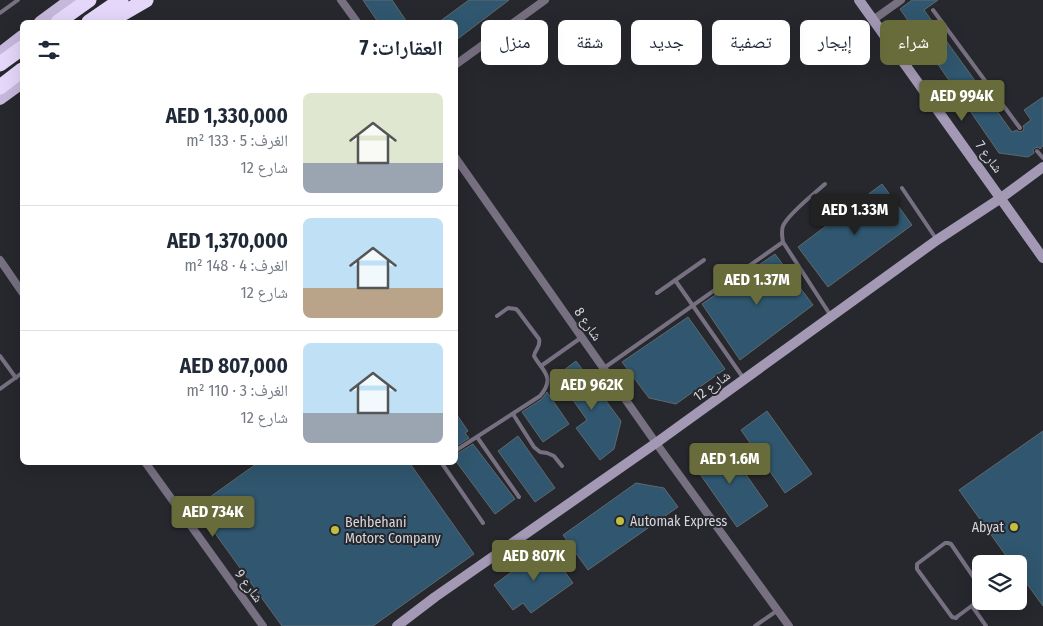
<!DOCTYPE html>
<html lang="ar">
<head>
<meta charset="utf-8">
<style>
  :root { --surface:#fff; --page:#f6f6f7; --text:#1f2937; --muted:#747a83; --line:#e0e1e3; --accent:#686c3b }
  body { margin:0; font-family:"Fira Sans Condensed","Noto Naskh Arabic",sans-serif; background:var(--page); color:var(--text); direction:rtl; height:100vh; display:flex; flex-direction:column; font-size:19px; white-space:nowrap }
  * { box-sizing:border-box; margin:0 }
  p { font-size:16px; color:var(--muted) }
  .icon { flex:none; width:28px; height:28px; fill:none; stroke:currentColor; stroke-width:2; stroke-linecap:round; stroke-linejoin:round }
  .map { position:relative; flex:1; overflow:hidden; direction:ltr }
  .details { position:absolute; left:20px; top:20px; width:438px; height:445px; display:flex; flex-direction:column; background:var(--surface); border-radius:8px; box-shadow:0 5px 20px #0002; direction:rtl }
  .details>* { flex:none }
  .top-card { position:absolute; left:472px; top:20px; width:475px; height:45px; direction:rtl; display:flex; gap:10px }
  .buttons { position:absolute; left:972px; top:555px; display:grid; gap:10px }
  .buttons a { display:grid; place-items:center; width:55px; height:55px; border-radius:8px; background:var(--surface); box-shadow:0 5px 20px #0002; font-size:25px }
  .price { position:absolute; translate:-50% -42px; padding:0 11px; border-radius:5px; background:var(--accent); color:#fff; font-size:16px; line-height:32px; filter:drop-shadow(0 1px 2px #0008) }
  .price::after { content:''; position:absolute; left:50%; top:30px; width:15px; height:11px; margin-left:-8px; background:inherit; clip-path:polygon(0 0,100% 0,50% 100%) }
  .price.on { background:#222; color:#fff }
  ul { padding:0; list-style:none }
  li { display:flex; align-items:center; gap:15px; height:125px; padding:0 15px }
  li+li { border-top:1px solid var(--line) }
  li span { display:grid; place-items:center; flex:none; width:140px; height:100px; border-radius:8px; color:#555 }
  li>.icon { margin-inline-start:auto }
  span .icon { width:60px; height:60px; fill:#fffc; stroke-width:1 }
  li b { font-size:21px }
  h2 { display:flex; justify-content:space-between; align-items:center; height:60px; padding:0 15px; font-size:21px }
  .pill { padding:0 18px; border-radius:8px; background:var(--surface); box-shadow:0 5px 20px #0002; font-size:18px; line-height:45px }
  .pill.on { background:var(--accent); color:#fff }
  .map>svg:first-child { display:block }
  .building { fill:#30576f; stroke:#61686c }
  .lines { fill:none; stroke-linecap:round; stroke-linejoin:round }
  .lane { stroke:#777081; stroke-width:4 }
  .street { stroke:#777081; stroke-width:8 }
  .secondary { stroke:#a499b4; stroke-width:10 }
  .primary { stroke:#c6b8db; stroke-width:12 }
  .highway { stroke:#e4d7f9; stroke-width:15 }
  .poi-dot { fill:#c1be40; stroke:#26282e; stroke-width:2 }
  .labels { text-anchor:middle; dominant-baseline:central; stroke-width:4; stroke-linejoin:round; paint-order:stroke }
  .street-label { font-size:14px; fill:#d6d7db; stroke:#26282e }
  .poi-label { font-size:14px; fill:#d6d7db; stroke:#26282e; text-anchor:start }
</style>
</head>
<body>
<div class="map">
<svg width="1043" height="626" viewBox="0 0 1043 626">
  <rect width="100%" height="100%" fill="#26282e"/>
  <path class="building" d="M363,0H392L407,22H378Z
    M469,0H509L455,41V22H439Z
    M912,0H938L924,10L1012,132L1017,130L1019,132L1023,131L1024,128L1023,126L1031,120L1024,110L1043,97V146L1040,149L1038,147L1035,148L1033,150L1034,153L1028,157L999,153L900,9Z
    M882,184L912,225L828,287L798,247Z
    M775,254L813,305L740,360L702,304Z
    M688,317L725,369L676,404L649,398L622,362Z
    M576,361L621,421L614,449L600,460L576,428L587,420L556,376Z
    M547,392L569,424L543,442L522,412L542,399Z
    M767,411L812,474L785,493L741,430Z
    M455,412L468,431L465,433L469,438L455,447Z
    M1043,431V606L1019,573V564H1012L959,490Z
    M518,436L555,488L535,502L498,451Z
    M724,443L768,506L737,527L693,464Z
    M473,444L515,499L495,514L455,460V455Z
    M259,462H409L474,554L373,626H282L196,507Z
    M636,483L664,488L678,507L588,570L563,535Z
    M546,546L573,583L531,613L523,603L513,610L494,585Z"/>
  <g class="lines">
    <path class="lane" d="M933,10L1020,128
      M0,13L18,0
      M1037,151L1043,158
      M825,184C815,193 788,214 783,226C781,231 782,236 783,242L831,316
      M902,188L937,240
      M675,280L744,379
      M657,293L704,260
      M0,356L16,378
      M541,366L582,337
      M604,368L783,242
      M0,389L22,373
      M513,414L534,447L540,452L547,453L554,456L562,466
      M477,437L519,497
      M455,451L540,396C556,377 543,372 534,356C535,349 541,347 539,339L518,311L516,309L508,308L497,316
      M441,462L483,523
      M981,588L951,544L948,543H945L917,564V569L952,617L956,618L958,616L981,599
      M972,606L986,626
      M755,626L778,610"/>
    <path class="street" d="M341,0L357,22
      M873,20L901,0
      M455,65L545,0
      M455,157L656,443L789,626
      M0,260L22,292
      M145,462L263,626"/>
    <path class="secondary" d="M859,0L1043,258
      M397,626L435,597L656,443L937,240L1001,198L1043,167"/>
    <path class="primary" d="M40,22L70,0
      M0,53L22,36
      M0,99L22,83"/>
    <path class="highway" d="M58,22L89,0
      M89,22L121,0
      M108,22L146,0
      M0,64L22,48
      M0,87L22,70"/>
  </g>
  <g class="poi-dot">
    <circle cx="620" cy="521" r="5"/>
    <circle cx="1014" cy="527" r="5"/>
    <circle cx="335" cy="530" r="5"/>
  </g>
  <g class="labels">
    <g class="street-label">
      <text transform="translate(989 157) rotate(54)">شارع 7</text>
      <text transform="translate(588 324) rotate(55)">شارع 8</text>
      <text transform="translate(712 386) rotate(-36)">شارع 12</text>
      <text transform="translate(249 586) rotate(54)">شارع 9</text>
    </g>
    <g class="poi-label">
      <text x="630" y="521">Automak Express</text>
      <text x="345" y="522">Behbehani<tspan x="345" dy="16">Motors Company</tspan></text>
      <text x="1004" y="527" text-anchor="end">Abyat</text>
    </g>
  </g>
</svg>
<div class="buttons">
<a><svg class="icon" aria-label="layers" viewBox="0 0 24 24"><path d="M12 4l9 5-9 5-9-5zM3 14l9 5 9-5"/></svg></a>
</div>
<b class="price" style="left:962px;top:122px">AED 994K</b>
<b class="price on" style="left:855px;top:236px">AED 1.33M</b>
<b class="price" style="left:757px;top:306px">AED 1.37M</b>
<b class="price" style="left:592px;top:411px">AED 962K</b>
<b class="price" style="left:730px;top:485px">AED 1.6M</b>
<b class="price" style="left:213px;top:538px">AED 734K</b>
<b class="price" style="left:534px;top:582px">AED 807K</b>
<div class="top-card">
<a class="pill on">شراء</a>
<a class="pill">إيجار</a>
<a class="pill">تصفية</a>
<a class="pill">جديد</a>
<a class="pill">شقة</a>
<a class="pill">منزل</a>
</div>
<section class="details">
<h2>العقارات: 7<svg class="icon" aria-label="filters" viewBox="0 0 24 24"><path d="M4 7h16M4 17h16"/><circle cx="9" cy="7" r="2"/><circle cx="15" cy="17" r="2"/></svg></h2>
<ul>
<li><span style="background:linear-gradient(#dfe7d0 70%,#9aa5b1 0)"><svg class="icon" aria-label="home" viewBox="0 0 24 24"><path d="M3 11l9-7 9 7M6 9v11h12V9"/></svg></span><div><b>AED 1,330,000</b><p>الغرف: 5 · 133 m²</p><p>شارع 12</p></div></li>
<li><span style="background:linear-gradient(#bfe0f5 70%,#b9a48a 0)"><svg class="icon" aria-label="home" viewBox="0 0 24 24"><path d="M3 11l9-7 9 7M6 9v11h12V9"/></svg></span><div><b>AED 1,370,000</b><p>الغرف: 4 · 148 m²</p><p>شارع 12</p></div></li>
<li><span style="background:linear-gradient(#bfe0f5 70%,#9aa5b1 0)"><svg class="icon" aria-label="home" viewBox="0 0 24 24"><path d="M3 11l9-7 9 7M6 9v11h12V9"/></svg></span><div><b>AED 807,000</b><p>الغرف: 3 · 110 m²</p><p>شارع 12</p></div></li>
</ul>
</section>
</div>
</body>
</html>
